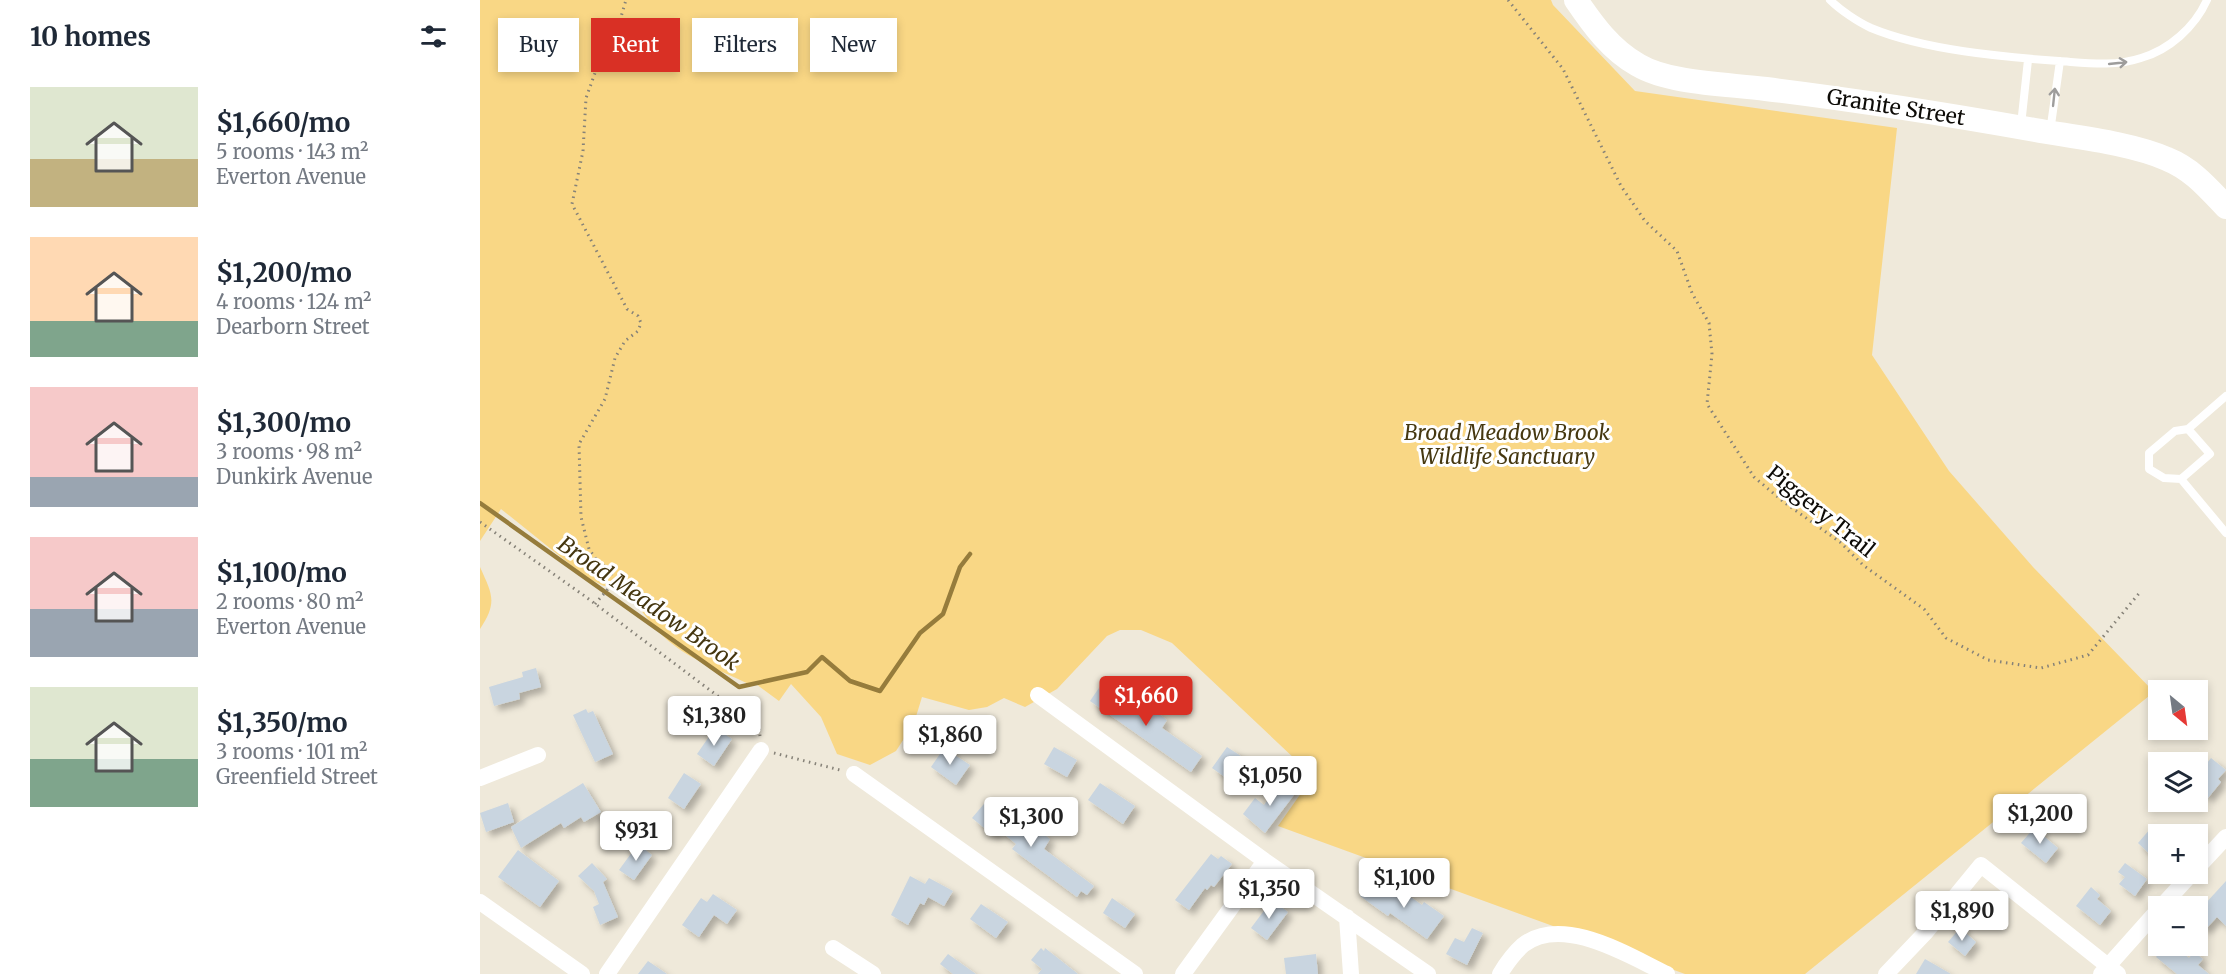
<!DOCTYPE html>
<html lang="en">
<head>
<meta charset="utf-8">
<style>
  :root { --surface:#fff; --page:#f2f2f3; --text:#1f2937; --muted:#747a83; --accent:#d93025 }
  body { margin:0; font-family:Merriweather,serif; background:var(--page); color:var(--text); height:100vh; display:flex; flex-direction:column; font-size:22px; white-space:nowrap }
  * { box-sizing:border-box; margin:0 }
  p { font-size:20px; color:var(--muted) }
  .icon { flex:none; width:33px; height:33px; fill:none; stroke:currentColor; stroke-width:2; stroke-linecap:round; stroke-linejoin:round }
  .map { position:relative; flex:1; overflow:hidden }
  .drawer { display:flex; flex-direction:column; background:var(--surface); width:480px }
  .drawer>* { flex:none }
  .top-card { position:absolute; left:18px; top:18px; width:570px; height:54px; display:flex; gap:12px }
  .needle { width:39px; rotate:151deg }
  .fabs { position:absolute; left:1668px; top:680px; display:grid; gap:12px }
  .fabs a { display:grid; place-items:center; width:60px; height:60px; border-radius:0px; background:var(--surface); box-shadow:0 3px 9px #0003; font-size:30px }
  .price { position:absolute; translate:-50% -51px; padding:0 14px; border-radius:6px; background:#fff; color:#222; font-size:20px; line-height:39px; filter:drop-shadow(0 2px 3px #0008) }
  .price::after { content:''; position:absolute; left:50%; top:36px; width:18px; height:14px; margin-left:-9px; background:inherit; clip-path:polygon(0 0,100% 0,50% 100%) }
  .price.active { background:var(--accent); color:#fff }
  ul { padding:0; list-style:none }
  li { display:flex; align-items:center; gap:18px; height:150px; padding:0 30px }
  li span { display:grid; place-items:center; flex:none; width:168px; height:120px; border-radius:0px; color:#555 }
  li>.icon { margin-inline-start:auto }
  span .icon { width:72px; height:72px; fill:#fffc; stroke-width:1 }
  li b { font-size:26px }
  h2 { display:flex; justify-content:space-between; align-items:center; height:72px; padding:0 30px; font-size:26px }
  .chip { padding:0 21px; border-radius:0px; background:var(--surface); box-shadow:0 3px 9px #0003; font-size:21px; line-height:54px }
  .chip.active { background:var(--accent); color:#fff }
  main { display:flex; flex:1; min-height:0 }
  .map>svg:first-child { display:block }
  .green { fill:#f9d785 }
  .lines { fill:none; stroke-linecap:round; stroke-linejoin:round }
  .stream { stroke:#967c3c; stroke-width:4.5 }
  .building { fill:#c9d5e0; filter:url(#shadow) }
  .path { stroke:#868278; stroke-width:3; stroke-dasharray:1.5 4.5; stroke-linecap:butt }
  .lane { stroke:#fff; stroke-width:8 }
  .street { stroke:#fff; stroke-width:16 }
  .secondary { stroke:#fff; stroke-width:24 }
  .oneway { stroke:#9e9d9c }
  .labels { text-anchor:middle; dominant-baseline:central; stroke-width:6; stroke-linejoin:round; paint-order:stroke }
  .street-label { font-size:21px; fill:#0d0b07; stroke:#fff }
  .park-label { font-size:21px; font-style:italic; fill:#463810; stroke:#fff }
  .water-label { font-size:22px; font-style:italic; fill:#45360f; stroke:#fff }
</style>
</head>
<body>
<main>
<section class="drawer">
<h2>10 homes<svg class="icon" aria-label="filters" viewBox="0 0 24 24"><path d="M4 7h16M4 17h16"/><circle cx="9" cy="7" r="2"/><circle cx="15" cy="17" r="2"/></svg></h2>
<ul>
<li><span style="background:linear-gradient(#dfe7d0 60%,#c2b280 0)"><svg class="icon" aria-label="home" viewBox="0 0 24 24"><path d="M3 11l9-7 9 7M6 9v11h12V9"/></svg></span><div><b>$1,660/mo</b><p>5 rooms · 143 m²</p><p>Everton Avenue</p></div></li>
<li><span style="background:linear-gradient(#ffd9b3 70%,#7fa58c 0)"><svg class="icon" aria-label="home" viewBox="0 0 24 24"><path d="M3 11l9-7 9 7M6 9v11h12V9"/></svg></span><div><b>$1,200/mo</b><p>4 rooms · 124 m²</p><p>Dearborn Street</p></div></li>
<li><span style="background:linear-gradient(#f6c9c9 75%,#9aa5b1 0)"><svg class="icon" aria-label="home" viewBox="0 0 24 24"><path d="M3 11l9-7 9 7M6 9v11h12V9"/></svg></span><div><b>$1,300/mo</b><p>3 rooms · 98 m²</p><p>Dunkirk Avenue</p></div></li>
<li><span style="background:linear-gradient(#f6c9c9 60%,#9aa5b1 0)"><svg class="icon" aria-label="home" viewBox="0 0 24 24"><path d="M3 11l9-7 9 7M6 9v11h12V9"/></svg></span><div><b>$1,100/mo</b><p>2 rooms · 80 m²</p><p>Everton Avenue</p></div></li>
<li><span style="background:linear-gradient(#dfe7d0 60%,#7fa58c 0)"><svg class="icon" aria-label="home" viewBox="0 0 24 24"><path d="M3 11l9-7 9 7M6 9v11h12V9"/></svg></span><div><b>$1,350/mo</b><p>3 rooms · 101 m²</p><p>Greenfield Street</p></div></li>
</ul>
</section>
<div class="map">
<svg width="1746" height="974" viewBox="0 0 1746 974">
  <defs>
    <filter id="shadow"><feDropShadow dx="5" dy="5" stdDeviation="3" flood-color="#0004"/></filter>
  </defs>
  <rect width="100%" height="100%" fill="#efe9da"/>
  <path class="green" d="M0,0H1071L1073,5L1155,91L1417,128L1392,355L1469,471L1553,567L1674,692L1325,974H1205L798,826L833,776L692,643L661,630H640L627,636L577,689L545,707L524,698L507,707L489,710L442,697L434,723L416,751L390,765L357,754L341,717L311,684L299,701L276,684H269C239,670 207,659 183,636C166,620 156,599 136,585L124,586L107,578L21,509L0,541Z
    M0,567C12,594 18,602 0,629Z"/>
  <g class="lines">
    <path class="stream" d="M0,503L259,687L327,672L342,657L370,681L400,691L440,633L463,614L480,567L490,554"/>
  </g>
  <path class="building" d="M56,668L61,687L39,693L40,699L14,706L9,687L43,677L42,672Z
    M621,685L652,707L658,699L687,720L682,728L722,756L711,772L610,701Z
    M106,709L108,713L113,711L133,754L115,762L93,715Z
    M235,728L252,739L234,766L217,754Z
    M574,747L597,760L587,777L564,764Z
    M747,747L764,758L749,780L732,768Z
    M464,748L490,765L476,785L451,767Z
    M1731,758L1746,770L1738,779L1741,782L1728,798L1718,789V774Z
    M204,773L221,784L204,809L188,798Z
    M801,781L817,791L785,833L763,814L775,798L784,805Z
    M103,783L121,812L104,822L101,817L84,828L81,823L41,848L31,827Z
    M620,783L655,806L643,824L608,800Z
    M509,798L533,818L531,822L554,838L559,831L570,839L564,849L614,886L607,895L601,891L597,897L532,849L536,844L519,830L514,836L492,818Z
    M28,803L34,822L6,832L0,813Z
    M1554,828L1578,848L1566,863L1541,843Z
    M1671,828L1678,835V862L1658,843Z
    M158,844L172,855L154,880L139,870Z
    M38,850L79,881L60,907L18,877Z
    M731,854L738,859L741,856L752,864L734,887L731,885L727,890L725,888L709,910L695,900Z
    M112,863L127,879L123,882L138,917L120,925L113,907L119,904L114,891L98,876Z
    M1645,863L1667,879L1655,896L1639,884L1645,877L1638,872Z
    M430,876L445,884L449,878L473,891L464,906L448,897L444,905L440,903L428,925L411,915Z
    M891,881L908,894L915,886L942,905L944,902L964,916L947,939L910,913L908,916L880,896Z
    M1746,881V926L1737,917L1725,930L1718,922V918L1727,906L1725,904Z
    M1611,887L1620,895L1617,899L1631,911L1620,925L1596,906Z
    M233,894L257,910L247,924L234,915L219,937L202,925L221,898L227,902Z
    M632,898L655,914L645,928L623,913Z
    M792,900L808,912L787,940L771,928Z
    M501,904L528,922L516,938L490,919Z
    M992,928L1003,933L987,965L966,954L975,938L984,942Z
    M1480,928L1496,942L1485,956L1468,942Z
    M1685,946L1698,956L1701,952L1709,958L1714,952L1723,959L1718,965L1729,974H1697L1676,957Z
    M561,948L564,951L565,948L598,974H558L562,969L551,960Z
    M468,954L496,974H473L460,964Z
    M836,954L838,974H806L804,958Z
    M1445,959L1471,974H1436Z
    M168,961L187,974H158Z"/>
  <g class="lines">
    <path class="path" d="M1028,0L1083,69L1141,186L1165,221L1197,251L1212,293L1229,323L1232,354L1227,404L1274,477L1305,503L1360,542L1383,565L1444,609L1466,638L1508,660L1561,668L1608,655L1661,591
      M0,522L106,597L279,727L280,736
      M115,604L134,582L129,569L118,562L109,549L101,517L99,444L125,399L135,358L145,341L158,331L161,323L158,316L147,309L92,204L103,151L106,98L119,62L136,34L146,0
      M294,753L360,770"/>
    <path class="lane" d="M1350,0C1360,10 1378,22 1391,28C1444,50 1523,57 1579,61C1607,63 1634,67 1661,58C1689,50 1715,27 1727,0
      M1541,125L1548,60
      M1570,132L1580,61
      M1708,429L1730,454L1701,479L1684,478L1669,469V453L1695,431L1708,429L1746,396
      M1701,479L1746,533"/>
    <path class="street" d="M558,695L785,861L948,974
      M374,774L655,974
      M0,778L58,755
      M1718,867L1746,837
      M0,902L102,974
      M1682,906L1712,873
      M867,917L871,974
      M353,948L393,974
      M127,974L281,750
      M703,974L785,861
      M1020,974C1026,964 1034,953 1043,945C1083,914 1149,956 1187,974
      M1406,974L1446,932L1501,865L1638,974
      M1621,974L1678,910"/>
    <path class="secondary" d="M1096,0C1113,25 1131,50 1158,65C1190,84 1249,84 1286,89C1376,100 1465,114 1555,130C1594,137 1651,143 1687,159C1712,169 1728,188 1746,207"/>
  </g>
  <defs><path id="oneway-shaft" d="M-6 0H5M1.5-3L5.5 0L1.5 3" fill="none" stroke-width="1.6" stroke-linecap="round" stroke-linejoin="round" transform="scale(1.5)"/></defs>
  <g class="oneway">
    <use href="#oneway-shaft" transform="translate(1638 63) rotate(-6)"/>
    <use href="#oneway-shaft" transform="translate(1574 97) rotate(-84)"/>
  </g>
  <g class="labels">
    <g class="street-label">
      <text transform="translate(1416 107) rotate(9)">Granite Street</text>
      <text transform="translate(1341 511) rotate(39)">Piggery Trail</text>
    </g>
    <g class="park-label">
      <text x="1027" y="432">Broad Meadow Brook<tspan x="1027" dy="24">Wildlife Sanctuary</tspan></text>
    </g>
    <g class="water-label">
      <text transform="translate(169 603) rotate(35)">Broad Meadow Brook</text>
    </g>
  </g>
</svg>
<div class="fabs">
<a><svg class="needle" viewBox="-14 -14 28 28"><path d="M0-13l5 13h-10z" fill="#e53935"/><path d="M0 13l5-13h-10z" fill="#747a83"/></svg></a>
<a><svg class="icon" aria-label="layers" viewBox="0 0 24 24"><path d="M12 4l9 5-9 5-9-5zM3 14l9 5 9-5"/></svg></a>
<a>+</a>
<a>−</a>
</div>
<b class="price active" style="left:666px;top:727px">$1,660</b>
<b class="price" style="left:234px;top:747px">$1,380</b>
<b class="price" style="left:470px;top:766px">$1,860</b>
<b class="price" style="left:790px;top:807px">$1,050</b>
<b class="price" style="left:1560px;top:845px">$1,200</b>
<b class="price" style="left:551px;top:848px">$1,300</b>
<b class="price" style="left:156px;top:862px">$931</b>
<b class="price" style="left:924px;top:909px">$1,100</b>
<b class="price" style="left:789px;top:920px">$1,350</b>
<b class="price" style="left:1482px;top:942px">$1,890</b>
<div class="top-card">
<a class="chip">Buy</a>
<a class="chip active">Rent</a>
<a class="chip">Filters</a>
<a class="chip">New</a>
</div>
</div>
</main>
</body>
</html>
